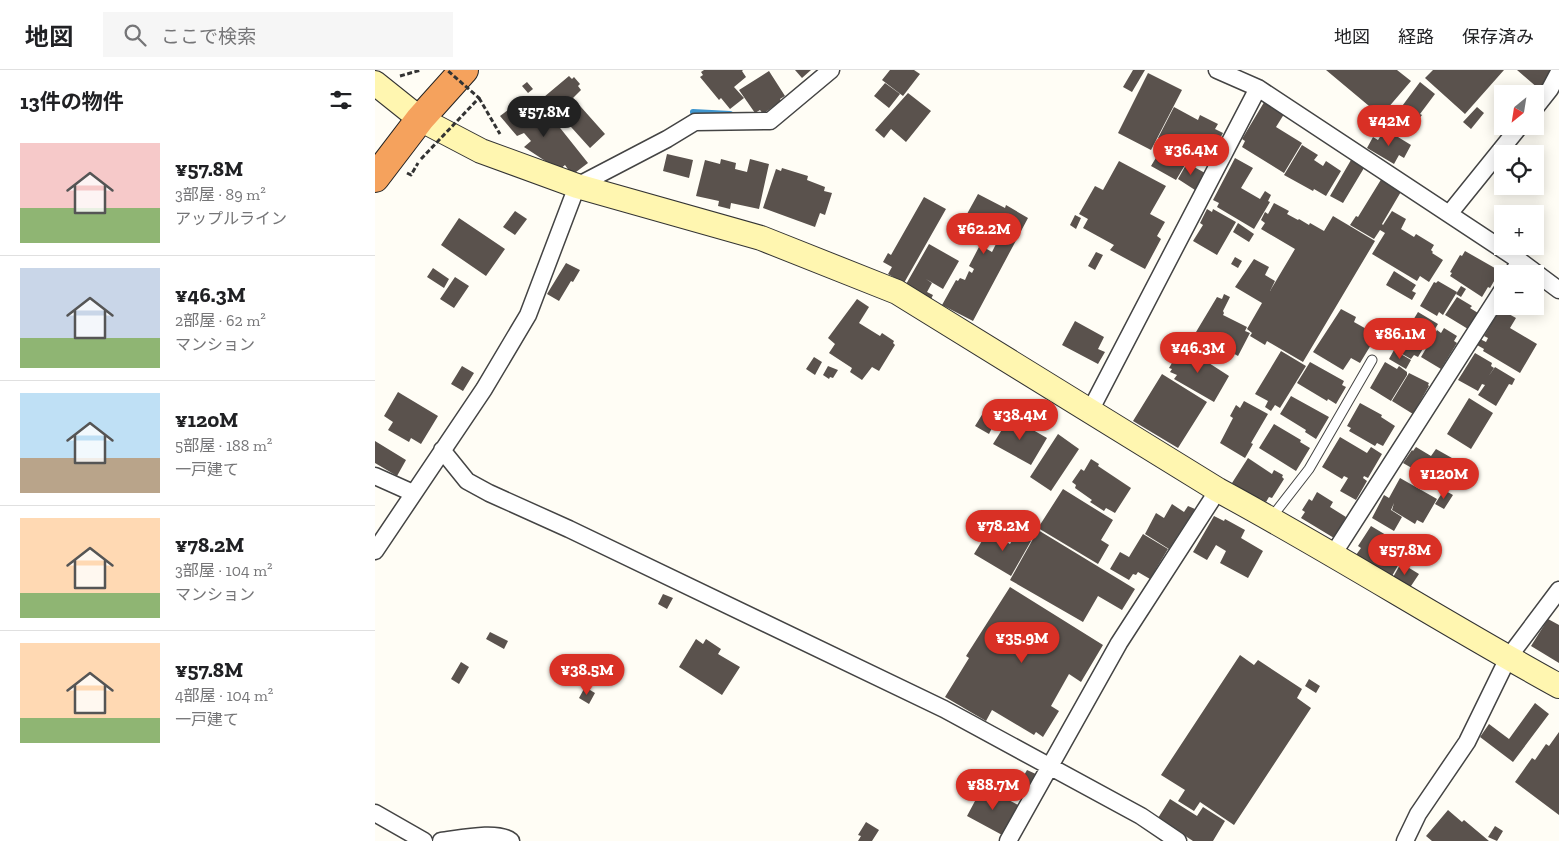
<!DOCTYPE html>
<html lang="ja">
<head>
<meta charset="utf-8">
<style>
  :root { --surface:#fff; --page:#f6f6f6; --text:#202124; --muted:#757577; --line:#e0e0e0; --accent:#d93025 }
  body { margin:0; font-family:"Zilla Slab","Noto Sans JP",serif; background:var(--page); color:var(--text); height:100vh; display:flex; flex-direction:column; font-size:19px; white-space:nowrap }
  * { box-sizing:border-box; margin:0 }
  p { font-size:16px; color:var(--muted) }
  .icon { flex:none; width:28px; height:28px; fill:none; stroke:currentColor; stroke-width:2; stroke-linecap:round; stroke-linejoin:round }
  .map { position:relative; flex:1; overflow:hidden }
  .side { display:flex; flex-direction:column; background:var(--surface); width:375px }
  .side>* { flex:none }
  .needle { width:32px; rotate:210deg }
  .buttons { position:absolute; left:1119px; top:15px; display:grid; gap:10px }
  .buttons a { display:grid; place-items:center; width:50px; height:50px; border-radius:0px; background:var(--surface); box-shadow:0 2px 12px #0003; font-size:25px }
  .price { position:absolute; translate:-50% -42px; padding:0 11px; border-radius:18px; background:var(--accent); color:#fff; font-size:16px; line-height:32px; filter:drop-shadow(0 1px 2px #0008) }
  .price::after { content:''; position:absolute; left:50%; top:30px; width:15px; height:11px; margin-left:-8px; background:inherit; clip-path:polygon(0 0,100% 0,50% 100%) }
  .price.on { background:#222; color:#fff }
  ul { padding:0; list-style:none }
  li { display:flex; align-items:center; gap:15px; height:125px; padding:0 20px }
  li+li { border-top:1px solid var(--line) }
  li span { display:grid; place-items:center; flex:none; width:140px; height:100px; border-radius:0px; color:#555 }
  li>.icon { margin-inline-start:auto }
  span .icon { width:60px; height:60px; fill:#fffc; stroke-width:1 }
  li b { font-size:21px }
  h2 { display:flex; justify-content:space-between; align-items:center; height:60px; padding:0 20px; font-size:21px }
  header { display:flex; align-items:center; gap:30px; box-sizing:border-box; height:70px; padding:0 25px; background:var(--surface); border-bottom:1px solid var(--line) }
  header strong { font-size:24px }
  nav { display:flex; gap:28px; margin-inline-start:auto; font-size:18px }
  .search { width:350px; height:45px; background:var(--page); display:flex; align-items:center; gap:12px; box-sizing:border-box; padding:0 18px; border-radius:0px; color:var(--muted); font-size:19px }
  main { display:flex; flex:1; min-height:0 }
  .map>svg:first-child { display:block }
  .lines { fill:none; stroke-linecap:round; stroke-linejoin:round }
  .stream { stroke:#3f96cf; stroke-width:6 }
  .building { fill:#5a524d }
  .lane-casing { stroke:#444; stroke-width:11 }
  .street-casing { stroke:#444; stroke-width:19 }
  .secondary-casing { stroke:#333; stroke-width:26 }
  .highway-casing { stroke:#222; stroke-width:30 }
  .path { stroke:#333; stroke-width:3; stroke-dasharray:5 2.5; stroke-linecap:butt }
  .lane { stroke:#fff; stroke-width:9 }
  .street { stroke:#fff; stroke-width:16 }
  .secondary { stroke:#fff6b0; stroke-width:24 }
  .highway { stroke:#f5a25d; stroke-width:28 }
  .path-bridge { stroke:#333; stroke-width:3; stroke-dasharray:5 2.5; stroke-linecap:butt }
</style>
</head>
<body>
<header>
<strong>地図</strong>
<div class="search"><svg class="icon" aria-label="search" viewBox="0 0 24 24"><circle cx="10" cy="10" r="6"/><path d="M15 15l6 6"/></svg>ここで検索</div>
<nav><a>地図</a><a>経路</a><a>保存済み</a></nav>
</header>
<main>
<section class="side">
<h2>13件の物件<svg class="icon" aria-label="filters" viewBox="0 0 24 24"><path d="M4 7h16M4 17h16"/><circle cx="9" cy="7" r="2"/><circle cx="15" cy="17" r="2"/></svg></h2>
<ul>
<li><span style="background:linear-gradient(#f6c9c9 65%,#8fb573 0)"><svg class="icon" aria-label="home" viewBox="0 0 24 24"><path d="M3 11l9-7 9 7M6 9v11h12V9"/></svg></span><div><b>¥57.8M</b><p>3部屋 · 89 m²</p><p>アップルライン</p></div></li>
<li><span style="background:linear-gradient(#c9d6e8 70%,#8fb573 0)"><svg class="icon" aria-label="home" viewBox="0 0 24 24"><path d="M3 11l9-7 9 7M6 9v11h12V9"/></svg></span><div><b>¥46.3M</b><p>2部屋 · 62 m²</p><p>マンション</p></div></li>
<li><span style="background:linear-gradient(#bfe0f5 65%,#b9a48a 0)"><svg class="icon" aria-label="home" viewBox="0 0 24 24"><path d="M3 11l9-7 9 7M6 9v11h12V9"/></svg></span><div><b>¥120M</b><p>5部屋 · 188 m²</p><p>一戸建て</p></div></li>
<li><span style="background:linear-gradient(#ffd9b3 75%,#8fb573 0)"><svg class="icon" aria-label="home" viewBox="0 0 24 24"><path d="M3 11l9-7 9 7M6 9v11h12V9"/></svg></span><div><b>¥78.2M</b><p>3部屋 · 104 m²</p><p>マンション</p></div></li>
<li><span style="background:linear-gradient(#ffd9b3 75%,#8fb573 0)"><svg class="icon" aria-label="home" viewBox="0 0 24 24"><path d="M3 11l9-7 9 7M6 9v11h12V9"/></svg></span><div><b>¥57.8M</b><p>4部屋 · 104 m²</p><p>一戸建て</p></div></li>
</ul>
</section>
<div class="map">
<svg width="1184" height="771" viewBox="0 0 1184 771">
  <rect width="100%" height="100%" fill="#fffdf5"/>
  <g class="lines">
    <path class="stream" d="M318,42L355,44"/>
  </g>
  <path class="building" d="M329,0H368L367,1L371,7L359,17L369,28L355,39L346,28L344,30L325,7L328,5L326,2Z
    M420,0H436L427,8Z
    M515,0H539L545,4L528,26L507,10Z
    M758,0H770L757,22L748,17Z
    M951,0H1022L1036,11L1006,46Z
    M1058,0H1129L1090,44L1050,8Z
    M1142,0H1180L1164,19Z
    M394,1L410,26L405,29L406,31L388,44L385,40L380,43L364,20Z
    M773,3L807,20L776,80L743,63Z
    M194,6L197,9L199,7L205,14L203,16L206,20L198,28L230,64L215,78L169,27Z
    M152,12L158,19L153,23L147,16Z
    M1045,12L1060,24L1045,44L1047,45L1032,64L1016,51Z
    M510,13L525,24L514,38L499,26Z
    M533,23L556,41L531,72L516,59L509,68L500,60Z
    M151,28L166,46L161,50L163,52L159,56L174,44L213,93L197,105L190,95L184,100L149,77L156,71L149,63L142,66L125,46L133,40L135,42Z
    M891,29L911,41L901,57L927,73L909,103L867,77L870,71L867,69Z
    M799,37L823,50L825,45L843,54L840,59L848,63L836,85L833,83L829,89L818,83L817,86L783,68Z
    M1102,37L1109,43L1096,59L1088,52Z
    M1010,59L1036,75L1029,88L1024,85L1019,94L992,78L998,67L1003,70Z
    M927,75L943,85L939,90L948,96L951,91L966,101L951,126L939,119L938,121L909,105Z
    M785,81L810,95L801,110L776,96Z
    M292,84L318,90L314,108L288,101Z
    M860,88L878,98L866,118L885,129L890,121L896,125L893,131L895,132L879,159L842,137L844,133L838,130Z
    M346,89L361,93L360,99L372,102L375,89L394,94L384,139L356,133L355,139L343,136L344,131L321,126L330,90L345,94Z
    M976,90L989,98L968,133L955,126Z
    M744,91L791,116L775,144L790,152L782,166L786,169L770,199L735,180L739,175L708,158L713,149L704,144L720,116L728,120Z
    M812,93L830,103L820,120L803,109Z
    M407,98L433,106L432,110L450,117L449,121L457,123L450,145L445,143L440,157L388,138L401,99L406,101Z
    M1007,108L1027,120L1007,154L1008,155L1017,141L1031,149L1026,159L1039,167L1041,164L1059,175L1056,180L1058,182L1057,183L1068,190L1054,212L1045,206L1042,211L997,184L1010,163L1005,160L999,169L975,155L981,146L983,147Z
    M603,124L630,138L631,135L653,148L598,251L567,235L581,210L583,211L585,208L590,210L594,201L597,203L599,199L594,196L605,175L617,182L630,156L621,153L619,156L612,152L598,172L582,162Z
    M549,127L571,139L529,213L513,204L517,197L508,192L513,183L516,185Z
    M899,133L914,141L912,144L923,150L924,149L934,155L935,153L949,161L958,146L1000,171L928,292L892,271L890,275L875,266L877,263L872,259L887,233L860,217L879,189L894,197L890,205L900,211L895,221L920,179L886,159L890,153L886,150L890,142L893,144Z
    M832,139L837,142L838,139L861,152L842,185L818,171L828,155L825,153Z
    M140,141L152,149L140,165L128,157Z
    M700,145L706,148L701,159L695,155Z
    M84,148L130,179L111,206L66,175Z
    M863,153L879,164L874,172L858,162Z
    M554,174L584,191L568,219L551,209L557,213L552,222L558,225L555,231L530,216Z
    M1090,181L1125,201L1115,218L1113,217L1107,227L1075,206L1077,203L1075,202L1085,185L1087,186Z
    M721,182L728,185L720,200L713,196Z
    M860,187L867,191L863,198L856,194Z
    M191,193L205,200L198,212L196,211L184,231L172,224Z
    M58,198L74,209L69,218L52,207Z
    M1019,201L1041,215L1037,221L1041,223L1037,230L1011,215Z
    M80,207L94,216L79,238L65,229Z
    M1063,211L1082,222L1068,245L1064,242L1062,246L1045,236L1059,212L1061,213Z
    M1086,216L1091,219L1086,227L1081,224Z
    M849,224L855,227L848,241L849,243L848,245L872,257L870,261L875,263L863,286L821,262L842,227L847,229Z
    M1082,227L1097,236L1095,238L1103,243L1093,259L1070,245Z
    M482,229L494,237L484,253L505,266L507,263L519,271L518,273L520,275L504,301L497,297L487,310L475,302L477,298L454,283L460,274L453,268Z
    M966,239L981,247L979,252L1002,265L985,293L976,288L968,300L938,282Z
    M1125,239L1141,248L1135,258L1162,274L1145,303L1108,281L1109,279L1102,275L1105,269L1111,272L1113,268L1109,266Z
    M1043,242L1063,254L1043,287L1039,285L1036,289L1020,280Z
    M700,251L729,267L723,279L730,282L723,294L687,275Z
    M1069,258L1082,266L1079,271L1082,273L1066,299L1046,287L1062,260L1066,263Z
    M808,274L821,282L820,284L854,306L839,332L799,309L802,305L795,302L797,299L794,298Z
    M1019,280L1036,290L1031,299L1014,289Z
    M906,281L931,296L905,338L900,335L896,341L890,337L893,331L880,324Z
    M1100,283L1117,293L1116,296L1119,298L1113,307L1120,297L1140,309L1137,315L1134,314L1121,336L1103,325L1110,315L1107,314L1103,321L1083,310Z
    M439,287L447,292L440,305L431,299Z
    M935,292L969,311L967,315L971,317L961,334L953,329L952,331L922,313Z
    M1010,292L1022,299L1024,296L1032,302V305L1016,331L995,318Z
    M87,296L99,303L88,321L76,314Z
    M453,296L463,300L458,308L455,307L454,309L448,305Z
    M1034,303L1054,313L1053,315L1054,316L1038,344L1017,331Z
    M787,304L832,332L803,378L758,351Z
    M23,322L63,346L46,374L36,368L34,372L13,360L18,352L9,346Z
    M916,326L954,347L941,369L930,362L931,360L905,344Z
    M1094,328L1118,343L1096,379L1072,364Z
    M869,331L893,344L876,373L878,374L870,388L845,373L858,348L855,346L861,335L865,338Z
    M985,333L1007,345L1006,347L1020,356L1008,376L1002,373L1000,376L974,361L976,358L972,356Z
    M613,335L625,342L614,364L600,356Z
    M637,348L672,368L656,395L618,374L628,358L631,359Z
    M899,354L926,370L925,372L935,378L921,401L884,378Z
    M683,364L704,379L676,421L655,407Z
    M965,367L992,383L996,377L1007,384L993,408L989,406L988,408L992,411L981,430L965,421L973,408L969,406L967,409L947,397Z
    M0,371L31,390L22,406L0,393Z
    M1041,377L1056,386L1061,379L1084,392L1070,417L1028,393L1037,380L1038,381Z
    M873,388L897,404L899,400L908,405L907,407L909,409L897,428L894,427L891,432L884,428L883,430L857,413Z
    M716,389L724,394L723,396L756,418L740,443L731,438L729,441L715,432L717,430L700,418L701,415L697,412L706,399L709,401Z
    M1025,408L1062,429L1048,453L1042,450L1040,454L1017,440L1019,433L1016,440L1027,447L1019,461L997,448L1009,425L1014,428Z
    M688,419L738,450L726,470L734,475L723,494L663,458Z
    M1069,420L1078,425L1069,439L1060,434Z
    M942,422L958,432L955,437L971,447L959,468L926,448L930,442L927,440L934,429L937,431Z
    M797,434L809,442L813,436L820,439L794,479L770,464L781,443L789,448Z
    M839,446L849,451L850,449L870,460L866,468L888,481L873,508L845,493L851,481L841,475L832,490L818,482Z
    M996,456L1016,468L1011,477L1028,487L1017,506L981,485L986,478L983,476Z
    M663,460L760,519L747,540L723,526L708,552L635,510Z
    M613,461L635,474L642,462L656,471L636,506L599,484Z
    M768,464L793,479L775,509L763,502L761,505L758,504L754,510L735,499L745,482L754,487Z
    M1026,493L1044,504L1034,519L1017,509Z
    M635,517L728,575L706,612L694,604L676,636L684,641L668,667L661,662L659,665L617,640L611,651L570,627L594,588L591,586Z
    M288,524L298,528L292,539L283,534Z
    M1173,549L1184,555V593L1156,576Z
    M115,562L133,571L129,579L111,569Z
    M321,569L328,574L331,569L346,579L343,584L365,597L347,625L304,597Z
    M865,585L879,595L883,590L927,619L922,628L936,638L859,755L825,732L819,741L803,731L810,720L786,705Z
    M86,592L94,597L84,614L76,609Z
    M934,609L945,616L941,623L930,616Z
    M210,617L220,623L214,634L204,628Z
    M1160,633L1174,644L1138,692L1105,667L1114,654L1134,669Z
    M1184,662V745L1140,712L1157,688L1160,690L1171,674L1174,676Z
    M652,700L663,705L651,730L635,721L639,713L643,716Z
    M608,716L645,736L629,766L592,746Z
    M795,729L822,746L828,737L850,751L838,771H818L783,748Z
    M1073,740L1087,752L1089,750L1114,771H1057L1051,766Z
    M491,752L504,760L497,771H483L486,766L483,765Z
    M1120,756L1128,761L1122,771L1113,767Z"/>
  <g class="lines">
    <defs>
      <path id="lane" d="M896,448L934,399L997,290"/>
      <path id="street" d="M842,0L883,18L1145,191L1137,204
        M1160,38L1175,19L1184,2
        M1074,144L1145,56
        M1145,191L1184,220
        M715,341L883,18
        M67,380L92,411L114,423L194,459L569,639L766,746L803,771
        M0,406L38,423
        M0,481L109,319L153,245L202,116L292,69L320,52L395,51L456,0
        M957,486L1128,219
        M0,743L49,771
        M66,771C83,769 123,760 136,771
        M633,771L744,573L843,420
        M1030,771L1043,744L1092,672L1133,588L1184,520"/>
      <path id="secondary" d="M0,13L45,49L106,81L202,116L386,168L522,222L843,420C958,482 1069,553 1184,616"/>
      <path id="highway" d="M0,108L45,49L89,0"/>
    </defs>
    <use href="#lane" class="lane-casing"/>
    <use href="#street" class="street-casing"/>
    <use href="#secondary" class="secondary-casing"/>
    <use href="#highway" class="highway-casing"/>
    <path class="path" d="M25,6L46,0
      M104,28L125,64
      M32,103L36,105L43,93"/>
    <use href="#lane" class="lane"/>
    <use href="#street" class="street"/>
    <use href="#secondary" class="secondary"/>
    <use href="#highway" class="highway"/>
    <path class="path-bridge" d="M46,89L104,28L72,0"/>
  </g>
</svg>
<div class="buttons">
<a><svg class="needle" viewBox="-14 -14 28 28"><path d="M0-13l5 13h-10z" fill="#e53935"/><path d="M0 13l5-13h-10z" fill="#757577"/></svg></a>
<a><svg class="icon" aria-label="locate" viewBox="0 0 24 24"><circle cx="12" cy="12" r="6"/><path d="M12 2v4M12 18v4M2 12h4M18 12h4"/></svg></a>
<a>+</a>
<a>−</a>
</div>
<b class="price on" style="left:169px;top:68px">¥57.8M</b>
<b class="price" style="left:1014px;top:77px">¥42M</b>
<b class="price" style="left:816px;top:106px">¥36.4M</b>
<b class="price" style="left:609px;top:185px">¥62.2M</b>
<b class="price" style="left:1025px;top:290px">¥86.1M</b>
<b class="price" style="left:823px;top:304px">¥46.3M</b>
<b class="price" style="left:645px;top:371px">¥38.4M</b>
<b class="price" style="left:1069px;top:430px">¥120M</b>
<b class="price" style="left:628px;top:482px">¥78.2M</b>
<b class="price" style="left:1030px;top:506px">¥57.8M</b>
<b class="price" style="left:647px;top:594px">¥35.9M</b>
<b class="price" style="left:212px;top:626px">¥38.5M</b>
<b class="price" style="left:618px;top:741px">¥88.7M</b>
</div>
</main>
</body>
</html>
